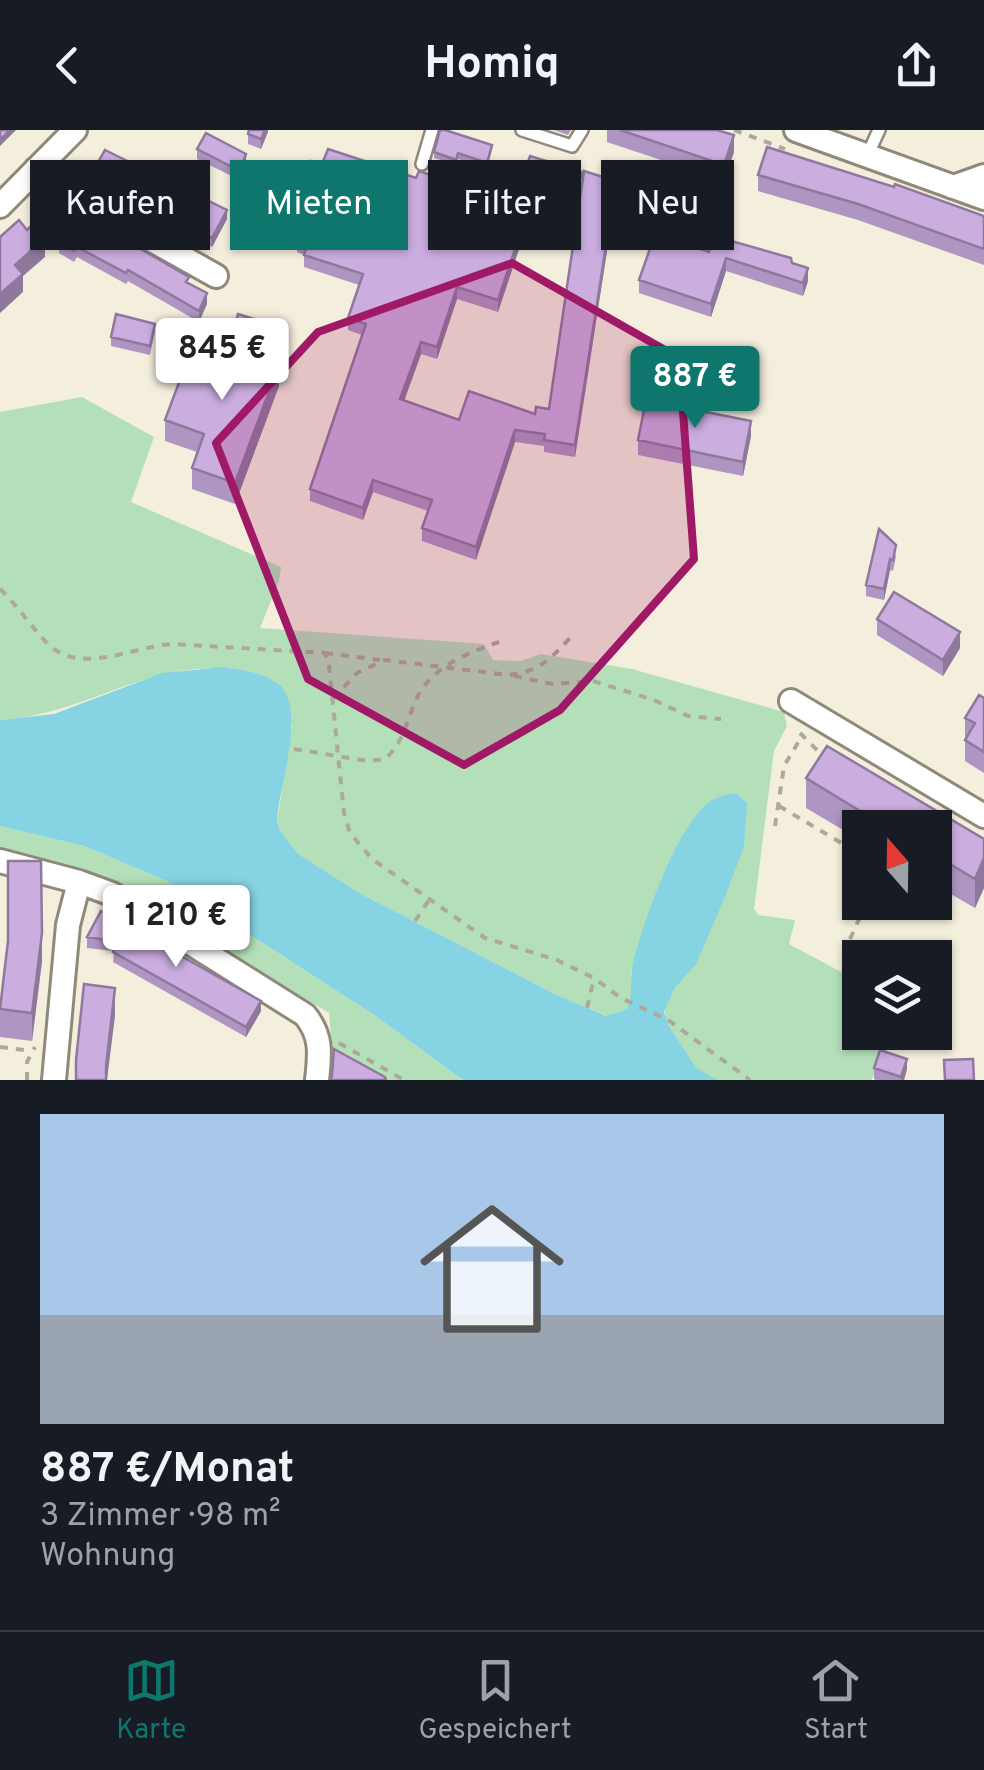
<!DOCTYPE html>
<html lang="de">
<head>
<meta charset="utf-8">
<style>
  :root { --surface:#171b24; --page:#20242c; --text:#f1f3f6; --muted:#9ea1a6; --line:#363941; --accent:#0f766e }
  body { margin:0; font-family:Overpass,sans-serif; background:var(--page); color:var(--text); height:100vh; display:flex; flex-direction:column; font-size:38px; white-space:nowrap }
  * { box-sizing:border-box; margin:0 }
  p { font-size:32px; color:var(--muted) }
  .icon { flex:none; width:55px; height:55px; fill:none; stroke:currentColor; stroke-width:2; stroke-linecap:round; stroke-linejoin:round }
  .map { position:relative; height:950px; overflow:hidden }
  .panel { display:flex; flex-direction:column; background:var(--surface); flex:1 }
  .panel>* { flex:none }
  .banner { position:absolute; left:30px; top:30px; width:925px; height:90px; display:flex; gap:20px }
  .needle { width:65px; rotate:340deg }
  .buttons { position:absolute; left:842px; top:680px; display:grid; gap:20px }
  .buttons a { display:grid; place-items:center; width:110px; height:110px; border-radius:0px; background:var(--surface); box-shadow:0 2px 8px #0004; font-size:50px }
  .price { position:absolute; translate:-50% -85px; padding:0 22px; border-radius:10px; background:#fff; color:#222; font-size:32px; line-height:65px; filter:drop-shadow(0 2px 5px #0008) }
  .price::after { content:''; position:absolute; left:50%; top:60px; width:30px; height:22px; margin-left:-15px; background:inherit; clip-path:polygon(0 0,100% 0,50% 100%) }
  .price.on { background:var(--accent); color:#fff }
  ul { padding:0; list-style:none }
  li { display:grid; align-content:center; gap:20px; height:530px; padding:0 40px }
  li+li { border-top:2px solid var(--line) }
  li span { display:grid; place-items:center; height:310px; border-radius:0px; color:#555 }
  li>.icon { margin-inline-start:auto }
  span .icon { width:180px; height:180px; fill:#fffc; stroke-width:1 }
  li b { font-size:42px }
  .pill { padding:0 35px; border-radius:0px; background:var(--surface); box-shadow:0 2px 8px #0004; font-size:35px; line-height:90px }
  .pill.on { background:var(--accent); color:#fff }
  header { display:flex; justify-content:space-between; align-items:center; height:130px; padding:0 40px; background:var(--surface); font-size:45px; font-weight:700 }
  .menu { display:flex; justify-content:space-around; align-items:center; height:140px; border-top:2px solid var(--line); background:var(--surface); font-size:28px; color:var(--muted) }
  .menu a { display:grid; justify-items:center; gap:5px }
  .menu .on { color:var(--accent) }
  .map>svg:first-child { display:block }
  .green { fill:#b4e0b9 }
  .water { fill:#86d3e3 }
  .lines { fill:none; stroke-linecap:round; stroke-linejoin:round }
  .service-casing { stroke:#8f8979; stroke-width:16 }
  .minor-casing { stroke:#8f8979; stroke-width:28 }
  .path { stroke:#ada89b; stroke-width:4; stroke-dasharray:8 8; stroke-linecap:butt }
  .service { stroke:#fff; stroke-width:11 }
  .minor { stroke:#fff; stroke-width:22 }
  .wall { fill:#af95c1 }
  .shaded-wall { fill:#8e799d }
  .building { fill:#cbade0; stroke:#8e799d; stroke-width:2.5 }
  .marked { fill:#a01966; fill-opacity:0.2; stroke:#a01966; stroke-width:8; stroke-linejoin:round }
</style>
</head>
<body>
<header><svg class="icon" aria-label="back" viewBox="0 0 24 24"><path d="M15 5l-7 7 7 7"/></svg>Homiq<svg class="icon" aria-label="share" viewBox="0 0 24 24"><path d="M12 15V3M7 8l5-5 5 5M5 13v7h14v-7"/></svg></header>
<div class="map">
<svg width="984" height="950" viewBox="0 0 984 950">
  <rect width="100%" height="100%" fill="#f4eedd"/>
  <path class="green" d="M82,267L154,307L131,372L281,437L279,451L260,498L484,514L493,530L520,531L541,524L632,539L784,582L787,596L774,621L754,779L758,785L795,790L789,814L847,845L842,857L860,866V902L886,903L872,950H718C711,946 701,943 696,938C687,929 664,893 665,881C665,862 684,845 696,833L737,664L715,668L631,841L632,868L627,879L607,886L555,864L361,764L297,724L280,701L277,692L292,595L266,547C159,515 100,584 0,590V282Z
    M0,696L84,716L167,751L374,885L463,950H386L332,919L329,883C224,821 121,744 0,719Z"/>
  <path class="water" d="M224,537C241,540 262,542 277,553C309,577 278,657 277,692L280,701L298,724L361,764L555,864L606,886L627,879C634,864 629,849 633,833C644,791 675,700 708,673C717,666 726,664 737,664L747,673L744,717L722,774L696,834L674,859L664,882L669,896L696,938L718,950H463L374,885L167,751L84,716L0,696V590L54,584L162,543Z"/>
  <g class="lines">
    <defs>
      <path id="service" d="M522,0L572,16L582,0
        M867,26L879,0
        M422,34L432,0"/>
      <path id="minor" d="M796,0L984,68
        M36,39L50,53L216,146
        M953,57L984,46
        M0,76L75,0
        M791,571L984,686
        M0,731L79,752L112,764L305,885C322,906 320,923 317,950
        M54,950L68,795L79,752"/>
    </defs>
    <use href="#service" class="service-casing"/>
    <use href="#minor" class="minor-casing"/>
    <path class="path" d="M734,0L785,19
      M0,459C18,476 31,497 48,514C80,546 135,516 172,514L325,523L329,536L344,683L350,703L372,729L485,808L557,830L594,848L621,868L668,890L750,950
      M325,523L380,530
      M514,546L552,554L593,551L654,570L688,586L721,589
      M333,569L357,543L385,530L508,545C540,541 548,531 570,508
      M800,603L825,628
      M294,619L368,631L385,629C402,614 406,595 414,574C429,538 464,524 499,512
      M779,676L860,724
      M775,696L784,636L802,606
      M415,791L429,770
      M850,809L867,772
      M587,878L594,848
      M339,913L404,950
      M0,917L31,921
      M27,950V932L35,917"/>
    <use href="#service" class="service"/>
    <use href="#minor" class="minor"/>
  </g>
  <path class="wall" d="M268,0L261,19L248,14V4Z
    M554,0H571L568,5Z
    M607,0H717L734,22L724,51L607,12Z
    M197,19L246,33L240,50L197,29Z
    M492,20L487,38L458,29L456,35L434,28V22Z
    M322,34L416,48L437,55L515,92L523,107L498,182L457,169L437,229L421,224L404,271L459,290L535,284L549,279L616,63L575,327L544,322V316L515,312L476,430L422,411V398L428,381L373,362L363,390L310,371V359L362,205L348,200V188L359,155L304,137V125L297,122V110L311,67L304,65V53Z
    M92,43L227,89L212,117L92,52Z
    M524,44L582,48L577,66L524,49Z
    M758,45L984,86V135L858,90L758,61Z
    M74,85L189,153L207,174L199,192L128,151L126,154L77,127L74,132L59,123V113Z
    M709,122L792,133L808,151L803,166L726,141L711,187L639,163V150Z
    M234,198L283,209L275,234L279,256L235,374L192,359V338L197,322L165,311V290L261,229L248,221V216L234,209Z
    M155,202L150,225L111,216V207Z
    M751,306L743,346L638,325V310Z
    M879,399L896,426L893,441L890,440L884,470L866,466V455Z
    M877,489L960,518L943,546L877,505Z
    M984,568V643L965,631V588Z
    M806,648L984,709V758L975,778L935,755V698H860V710L806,678Z
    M101,781L261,881L246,907L113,832L114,821L87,818V807Z
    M42,831L32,911L0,907V879Z
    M874,938L907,939L904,950H876L874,949Z"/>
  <path class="shaded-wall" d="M10,0H16L0,16V10Z
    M265,0H268V2L261,19V9Z
    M734,5V22L724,51V35Z
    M246,24V33L240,50V41Z
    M616,51V63L575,327V315Z
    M227,80V89L212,117V108Z
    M523,95V107L498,182V170Z
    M45,108V127L23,146V162L0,183V164L15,135Z
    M726,128V141L711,187V174Z
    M808,138V151L803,166V153Z
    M457,157V169L437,229V217Z
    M207,163V174L199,192V181Z
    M283,198V209L274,236V226Z
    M421,212V224L400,282V269Z
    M279,235V256L235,374V353Z
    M751,291V306L743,346V332Z
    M515,300V312L476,430V417Z
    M373,350V362L363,390V378Z
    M890,429V440L884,470V459Z
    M960,502V518L943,546V530Z
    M984,728V758L975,778V749Z
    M42,803V831L32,911V883Z
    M115,858V886L107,950H106V936Z
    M261,871V881L246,907V897Z
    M907,929V939L904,950H901Z"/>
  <path class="building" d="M0,0H10L0,10Z
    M249,0H265L261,9L248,4Z
    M440,0H445L492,15L487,33L458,23L456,30L434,22Z
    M620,0H717L734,5L724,35Z
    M206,3L246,24L240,41L197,19Z
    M767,17L894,57L895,54L984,86V119L858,74L758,45Z
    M328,19L416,48L419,41L437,47L434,54L515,81L511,91L523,95L498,170L457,157L437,217L421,212L400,269L459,290L469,261L535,284L536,277L549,279L584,41L616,51L575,315L544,310L545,304L515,300L476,417L422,398L432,370L373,350L363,378L310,359L366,194L348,188L363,144L304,125L308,114L297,110L314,57L304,53L311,31L322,34Z
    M105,20L227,80L212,108L92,43Z
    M530,26L582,42L577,60L524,44Z
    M74,85L139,118L189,147L186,152L207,163L199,181L128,140L126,143L77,117L74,121L59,113Z
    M19,90L27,100L32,95L45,108L15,135L23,144L0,164V107Z
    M655,104L709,122L714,106L791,128L792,133L808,138L803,153L726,128L711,174L639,150Z
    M116,184L155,194L150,216L111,207Z
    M238,184L283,198L274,226L248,210L250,206L234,198Z
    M197,204L279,235L235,353L192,338L204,304L165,290Z
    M646,270L751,291L743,332L638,310Z
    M879,399L896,415L893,430L890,429L884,459L866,455Z
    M894,462L960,502L943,530L877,489Z
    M979,565L984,568V622L965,610L975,593L965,588Z
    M827,616L984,709V728L975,749L935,725V698H888L806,648Z
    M8,731H41L42,803L32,883L0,879L8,811Z
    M101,781L261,871L246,897L113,822L119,812L87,807Z
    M84,854L115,858L106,936V950H76V930Z
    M334,919L385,947L386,950H330L332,946Z
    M880,920L907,929L901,947L874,938Z
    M973,929L974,950H945L944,930Z"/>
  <path class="marked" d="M512,133L679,228L694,429L560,580L464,635L308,549L216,313L318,202Z"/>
</svg>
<div class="buttons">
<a><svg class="needle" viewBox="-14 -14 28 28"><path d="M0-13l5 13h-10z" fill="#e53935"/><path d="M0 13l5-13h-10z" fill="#9ea1a6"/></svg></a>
<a><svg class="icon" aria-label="layers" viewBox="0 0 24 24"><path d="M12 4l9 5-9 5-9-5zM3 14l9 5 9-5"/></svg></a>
</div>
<b class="price" style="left:222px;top:273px">845 €</b>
<b class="price on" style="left:695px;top:301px">887 €</b>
<b class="price" style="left:176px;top:840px">1 210 €</b>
<div class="banner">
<a class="pill">Kaufen</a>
<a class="pill on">Mieten</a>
<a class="pill">Filter</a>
<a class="pill">Neu</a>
</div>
</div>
<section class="panel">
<ul>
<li><span style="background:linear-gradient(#a9c7e8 65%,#9aa5b1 0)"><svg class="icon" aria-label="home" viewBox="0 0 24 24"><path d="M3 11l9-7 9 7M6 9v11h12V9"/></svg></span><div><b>887 €/Monat</b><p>3 Zimmer · 98 m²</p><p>Wohnung</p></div></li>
</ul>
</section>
<nav class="menu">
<a class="on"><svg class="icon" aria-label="map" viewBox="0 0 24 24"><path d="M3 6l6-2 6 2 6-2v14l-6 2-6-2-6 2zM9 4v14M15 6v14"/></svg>Karte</a>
<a><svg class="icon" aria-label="saved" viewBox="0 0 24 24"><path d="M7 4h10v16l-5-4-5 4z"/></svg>Gespeichert</a>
<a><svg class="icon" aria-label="home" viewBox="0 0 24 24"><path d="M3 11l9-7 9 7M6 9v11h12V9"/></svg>Start</a>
</nav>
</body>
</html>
